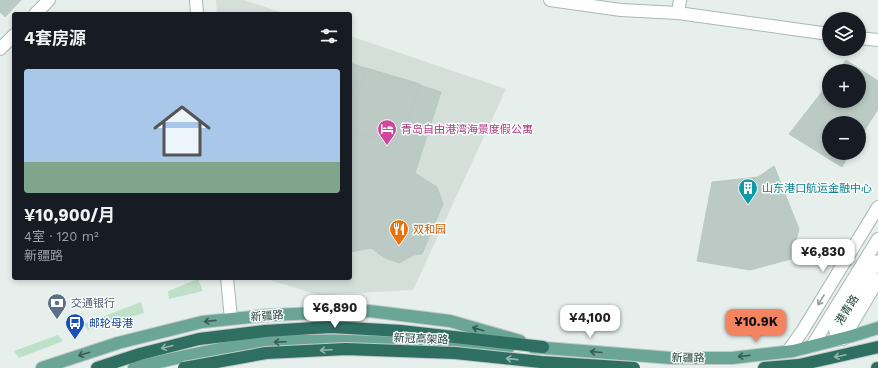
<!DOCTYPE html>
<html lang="zh">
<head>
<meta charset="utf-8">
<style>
  :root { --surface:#171b24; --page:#20242c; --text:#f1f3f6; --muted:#9ea1a6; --accent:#f4845f }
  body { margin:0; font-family:"Work Sans","Noto Sans SC",sans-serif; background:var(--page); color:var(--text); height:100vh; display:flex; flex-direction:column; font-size:15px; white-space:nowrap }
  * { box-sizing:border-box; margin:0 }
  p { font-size:13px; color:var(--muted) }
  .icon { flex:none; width:22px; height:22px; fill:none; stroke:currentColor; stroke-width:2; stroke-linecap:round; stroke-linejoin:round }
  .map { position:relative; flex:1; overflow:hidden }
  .side { position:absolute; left:12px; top:12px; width:340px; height:268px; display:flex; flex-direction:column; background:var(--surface); border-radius:4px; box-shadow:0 2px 6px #0003 }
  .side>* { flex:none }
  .controls { position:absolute; left:822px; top:12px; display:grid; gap:8px }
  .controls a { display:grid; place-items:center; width:44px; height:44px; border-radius:50%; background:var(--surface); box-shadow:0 2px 6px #0003; font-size:20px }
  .price { position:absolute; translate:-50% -34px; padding:0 9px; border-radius:8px; background:#fff; color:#222; font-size:13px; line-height:26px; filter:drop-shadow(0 1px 2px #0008) }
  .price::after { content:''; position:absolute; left:50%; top:24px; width:12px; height:9px; margin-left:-6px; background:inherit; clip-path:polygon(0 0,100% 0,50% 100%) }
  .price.active { background:var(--accent); color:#111 }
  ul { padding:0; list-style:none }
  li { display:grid; align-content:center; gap:8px; height:212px; padding:0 12px }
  li span { display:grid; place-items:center; height:124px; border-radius:4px; color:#555 }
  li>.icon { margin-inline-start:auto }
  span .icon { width:72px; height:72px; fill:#fffc; stroke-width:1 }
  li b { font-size:17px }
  h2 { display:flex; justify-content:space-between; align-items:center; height:48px; padding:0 12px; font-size:17px }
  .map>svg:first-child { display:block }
  .built { fill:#d4dfda }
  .green { fill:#bfe0c8 }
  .building { fill:#bbcac4; stroke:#b8c9c2 }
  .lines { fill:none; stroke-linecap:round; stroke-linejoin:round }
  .minor-casing { stroke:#a8b8b2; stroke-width:14 }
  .major-casing { stroke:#c2cac8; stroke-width:14 }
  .highway-casing { stroke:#c2cac8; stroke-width:14 }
  .minor { stroke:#fff; stroke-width:12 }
  .major { stroke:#6aa596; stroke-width:12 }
  .highway { stroke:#2f6f62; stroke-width:12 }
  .highway-bridge-casing { stroke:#c2cac8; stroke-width:14; stroke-linecap:butt }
  .highway-bridge { stroke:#2f6f62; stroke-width:12 }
  .oneway { stroke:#92a09c }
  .oneway2 { stroke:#365b51 }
  .oneway3 { stroke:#93b5ae }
  .labels { text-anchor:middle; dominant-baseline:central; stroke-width:3; stroke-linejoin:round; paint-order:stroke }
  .hotel-label { font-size:11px; fill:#b23c85; stroke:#f7fbf9; text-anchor:start }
  .culture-label { font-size:11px; fill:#0d838f; stroke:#f7fbf9; text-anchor:start }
  .food-label { font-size:11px; fill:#c56008; stroke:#f7fbf9; text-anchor:start }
  .service-label { font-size:11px; fill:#4e5e75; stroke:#f7fbf9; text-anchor:start }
  .street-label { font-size:11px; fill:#24423a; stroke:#f7fbf9 }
  .transit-label { font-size:11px; fill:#164399; stroke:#f7fbf9; text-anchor:start }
</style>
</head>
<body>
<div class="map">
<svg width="878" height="368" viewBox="0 0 878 368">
  <rect width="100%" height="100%" fill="#e6efeb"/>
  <path class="built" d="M216,0H244L286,14H217Z
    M350,36L506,89L413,290L318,295L264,278H350Z"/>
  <path class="green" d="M198,279L203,291L169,299L168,291Z
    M141,302L144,313L88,330L84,324Z
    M58,335L63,341L19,358L14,351Z"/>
  <path class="building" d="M0,0H21L5,17L0,12Z
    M846,60L878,81V109L859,139V123H829V153H850L842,167L789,134L829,83V101H859V71H838Z
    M350,63L441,92L415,173L437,187L443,204L422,254L414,255L399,263L385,258L371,248L350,252Z
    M366,68L420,84L401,145L350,131V122Z
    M774,166L799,229L791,259L750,270L697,261L712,182L758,177Z"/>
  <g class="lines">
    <defs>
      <path id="minor" d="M196,0L197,14
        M550,0L621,10L678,13L829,34
        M678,13L680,0
        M35,14L49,0
        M859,38L878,40
        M0,49L14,35
        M227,278L231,319
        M843,339L878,280
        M837,340L835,329L878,261
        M812,346L878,239
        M788,351L803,330L878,207"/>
      <path id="major" d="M533,347L671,358H732L793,351L852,336L878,328
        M42,368L118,343L202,322L270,315L369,311L450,321L520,341
        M134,368C165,360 195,354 226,348C238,346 250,343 262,343C345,336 427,347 509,347"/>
      <path id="highway" d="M97,368L140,354L199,339L265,331L331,327L401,331L543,347
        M764,368L799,365L878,347
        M877,368H878"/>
    </defs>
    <use href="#minor" class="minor-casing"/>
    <use href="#major" class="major-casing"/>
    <use href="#highway" class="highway-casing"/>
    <use href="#minor" class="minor"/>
    <use href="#major" class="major"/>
    <use href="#highway" class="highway"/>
    <defs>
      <path id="highway-bridge" d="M184,368L266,353L346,349L455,353L541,362L634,368"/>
    </defs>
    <use href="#highway-bridge" class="highway-bridge-casing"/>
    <use href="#highway-bridge" class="highway-bridge"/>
  </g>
  <defs><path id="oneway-shaft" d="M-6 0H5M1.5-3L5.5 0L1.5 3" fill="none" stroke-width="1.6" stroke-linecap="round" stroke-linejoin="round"/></defs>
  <use class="oneway" href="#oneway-shaft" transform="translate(821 300) rotate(122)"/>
  <g class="oneway2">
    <use href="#oneway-shaft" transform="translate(210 321) rotate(174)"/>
    <use href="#oneway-shaft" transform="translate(478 329) rotate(-164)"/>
    <use href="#oneway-shaft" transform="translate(280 342) rotate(178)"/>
    <use href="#oneway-shaft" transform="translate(596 352) rotate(-175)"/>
    <use href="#oneway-shaft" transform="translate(84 354) rotate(163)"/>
    <use href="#oneway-shaft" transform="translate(744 356) rotate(174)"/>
  </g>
  <g class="oneway3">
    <use href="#oneway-shaft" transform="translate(167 347) rotate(166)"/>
    <use href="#oneway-shaft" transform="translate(326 350) rotate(177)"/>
    <use href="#oneway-shaft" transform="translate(840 356) rotate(168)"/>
    <use href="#oneway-shaft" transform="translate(512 359) rotate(-174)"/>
  </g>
  <defs>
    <symbol id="hotel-pin" viewBox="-11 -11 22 30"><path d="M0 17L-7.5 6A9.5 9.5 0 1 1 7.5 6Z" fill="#d1479c" stroke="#f7fbf9"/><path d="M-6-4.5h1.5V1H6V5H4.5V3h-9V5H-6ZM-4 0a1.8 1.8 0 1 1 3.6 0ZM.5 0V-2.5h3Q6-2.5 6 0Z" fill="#fff"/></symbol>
    <symbol id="building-pin" viewBox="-11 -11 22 30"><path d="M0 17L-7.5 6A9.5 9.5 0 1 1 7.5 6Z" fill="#0f9aa8" stroke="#f7fbf9"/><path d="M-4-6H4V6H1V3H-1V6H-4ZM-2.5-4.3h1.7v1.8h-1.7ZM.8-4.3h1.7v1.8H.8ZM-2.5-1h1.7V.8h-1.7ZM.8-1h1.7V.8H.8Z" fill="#fff"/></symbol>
    <symbol id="restaurant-pin" viewBox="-11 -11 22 30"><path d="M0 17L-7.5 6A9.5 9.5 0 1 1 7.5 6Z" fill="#e8710a" stroke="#f7fbf9"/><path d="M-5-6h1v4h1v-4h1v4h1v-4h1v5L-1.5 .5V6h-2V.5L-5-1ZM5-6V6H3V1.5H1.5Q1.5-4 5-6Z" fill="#fff"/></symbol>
    <symbol id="bank-pin" viewBox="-11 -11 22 30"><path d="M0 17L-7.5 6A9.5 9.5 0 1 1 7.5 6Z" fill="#5c6f8a" stroke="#f7fbf9"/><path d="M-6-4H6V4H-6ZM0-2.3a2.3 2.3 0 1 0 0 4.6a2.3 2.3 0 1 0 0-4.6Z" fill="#fff"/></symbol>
    <symbol id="bus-pin" viewBox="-11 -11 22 30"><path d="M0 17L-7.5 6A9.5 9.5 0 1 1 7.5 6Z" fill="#1a4fb4" stroke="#f7fbf9"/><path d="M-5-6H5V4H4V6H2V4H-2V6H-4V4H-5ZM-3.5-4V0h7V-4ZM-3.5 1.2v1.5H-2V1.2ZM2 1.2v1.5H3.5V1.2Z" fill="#fff"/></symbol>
  </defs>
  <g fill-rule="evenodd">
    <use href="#hotel-pin" x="376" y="118" width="22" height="30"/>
    <use href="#building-pin" x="737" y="177" width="22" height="30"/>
    <use href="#restaurant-pin" x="388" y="218" width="22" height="30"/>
    <use href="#bank-pin" x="46" y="292" width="22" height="30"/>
    <use href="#bus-pin" x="64" y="312" width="22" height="30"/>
  </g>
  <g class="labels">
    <g class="hotel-label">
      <text x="401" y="129">青岛自由港湾海景度假公寓</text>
    </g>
    <g class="culture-label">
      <text x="762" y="188">山东港口航运金融中心</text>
    </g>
    <g class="food-label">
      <text x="413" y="229">双和园</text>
    </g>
    <g class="service-label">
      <text x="71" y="303">交通银行</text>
    </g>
    <g class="street-label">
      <text transform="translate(847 310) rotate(-58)">港青路</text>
      <text transform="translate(267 316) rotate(-4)">新疆路</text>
      <text transform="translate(421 339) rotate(2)">新冠高架路</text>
      <text transform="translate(688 358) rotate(1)">新疆路</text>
    </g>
    <g class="transit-label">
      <text x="89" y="323">邮轮母港</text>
    </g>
  </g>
</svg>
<div class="controls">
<a><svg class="icon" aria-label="layers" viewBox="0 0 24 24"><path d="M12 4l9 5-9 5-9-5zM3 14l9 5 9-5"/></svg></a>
<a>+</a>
<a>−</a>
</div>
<b class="price" style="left:823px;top:273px">¥6,830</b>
<b class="price" style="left:335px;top:329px">¥6,890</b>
<b class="price" style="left:590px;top:339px">¥4,100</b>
<b class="price active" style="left:756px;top:343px">¥10.9K</b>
<section class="side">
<h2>4套房源<svg class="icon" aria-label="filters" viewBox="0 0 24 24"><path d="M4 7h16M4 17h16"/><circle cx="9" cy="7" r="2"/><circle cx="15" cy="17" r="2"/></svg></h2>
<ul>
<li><span style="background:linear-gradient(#a9c7e8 75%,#7fa58c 0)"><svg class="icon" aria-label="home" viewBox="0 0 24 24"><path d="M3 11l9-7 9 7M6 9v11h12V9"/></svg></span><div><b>¥10,900/月</b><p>4室 · 120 m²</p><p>新疆路</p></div></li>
</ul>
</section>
</div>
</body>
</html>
